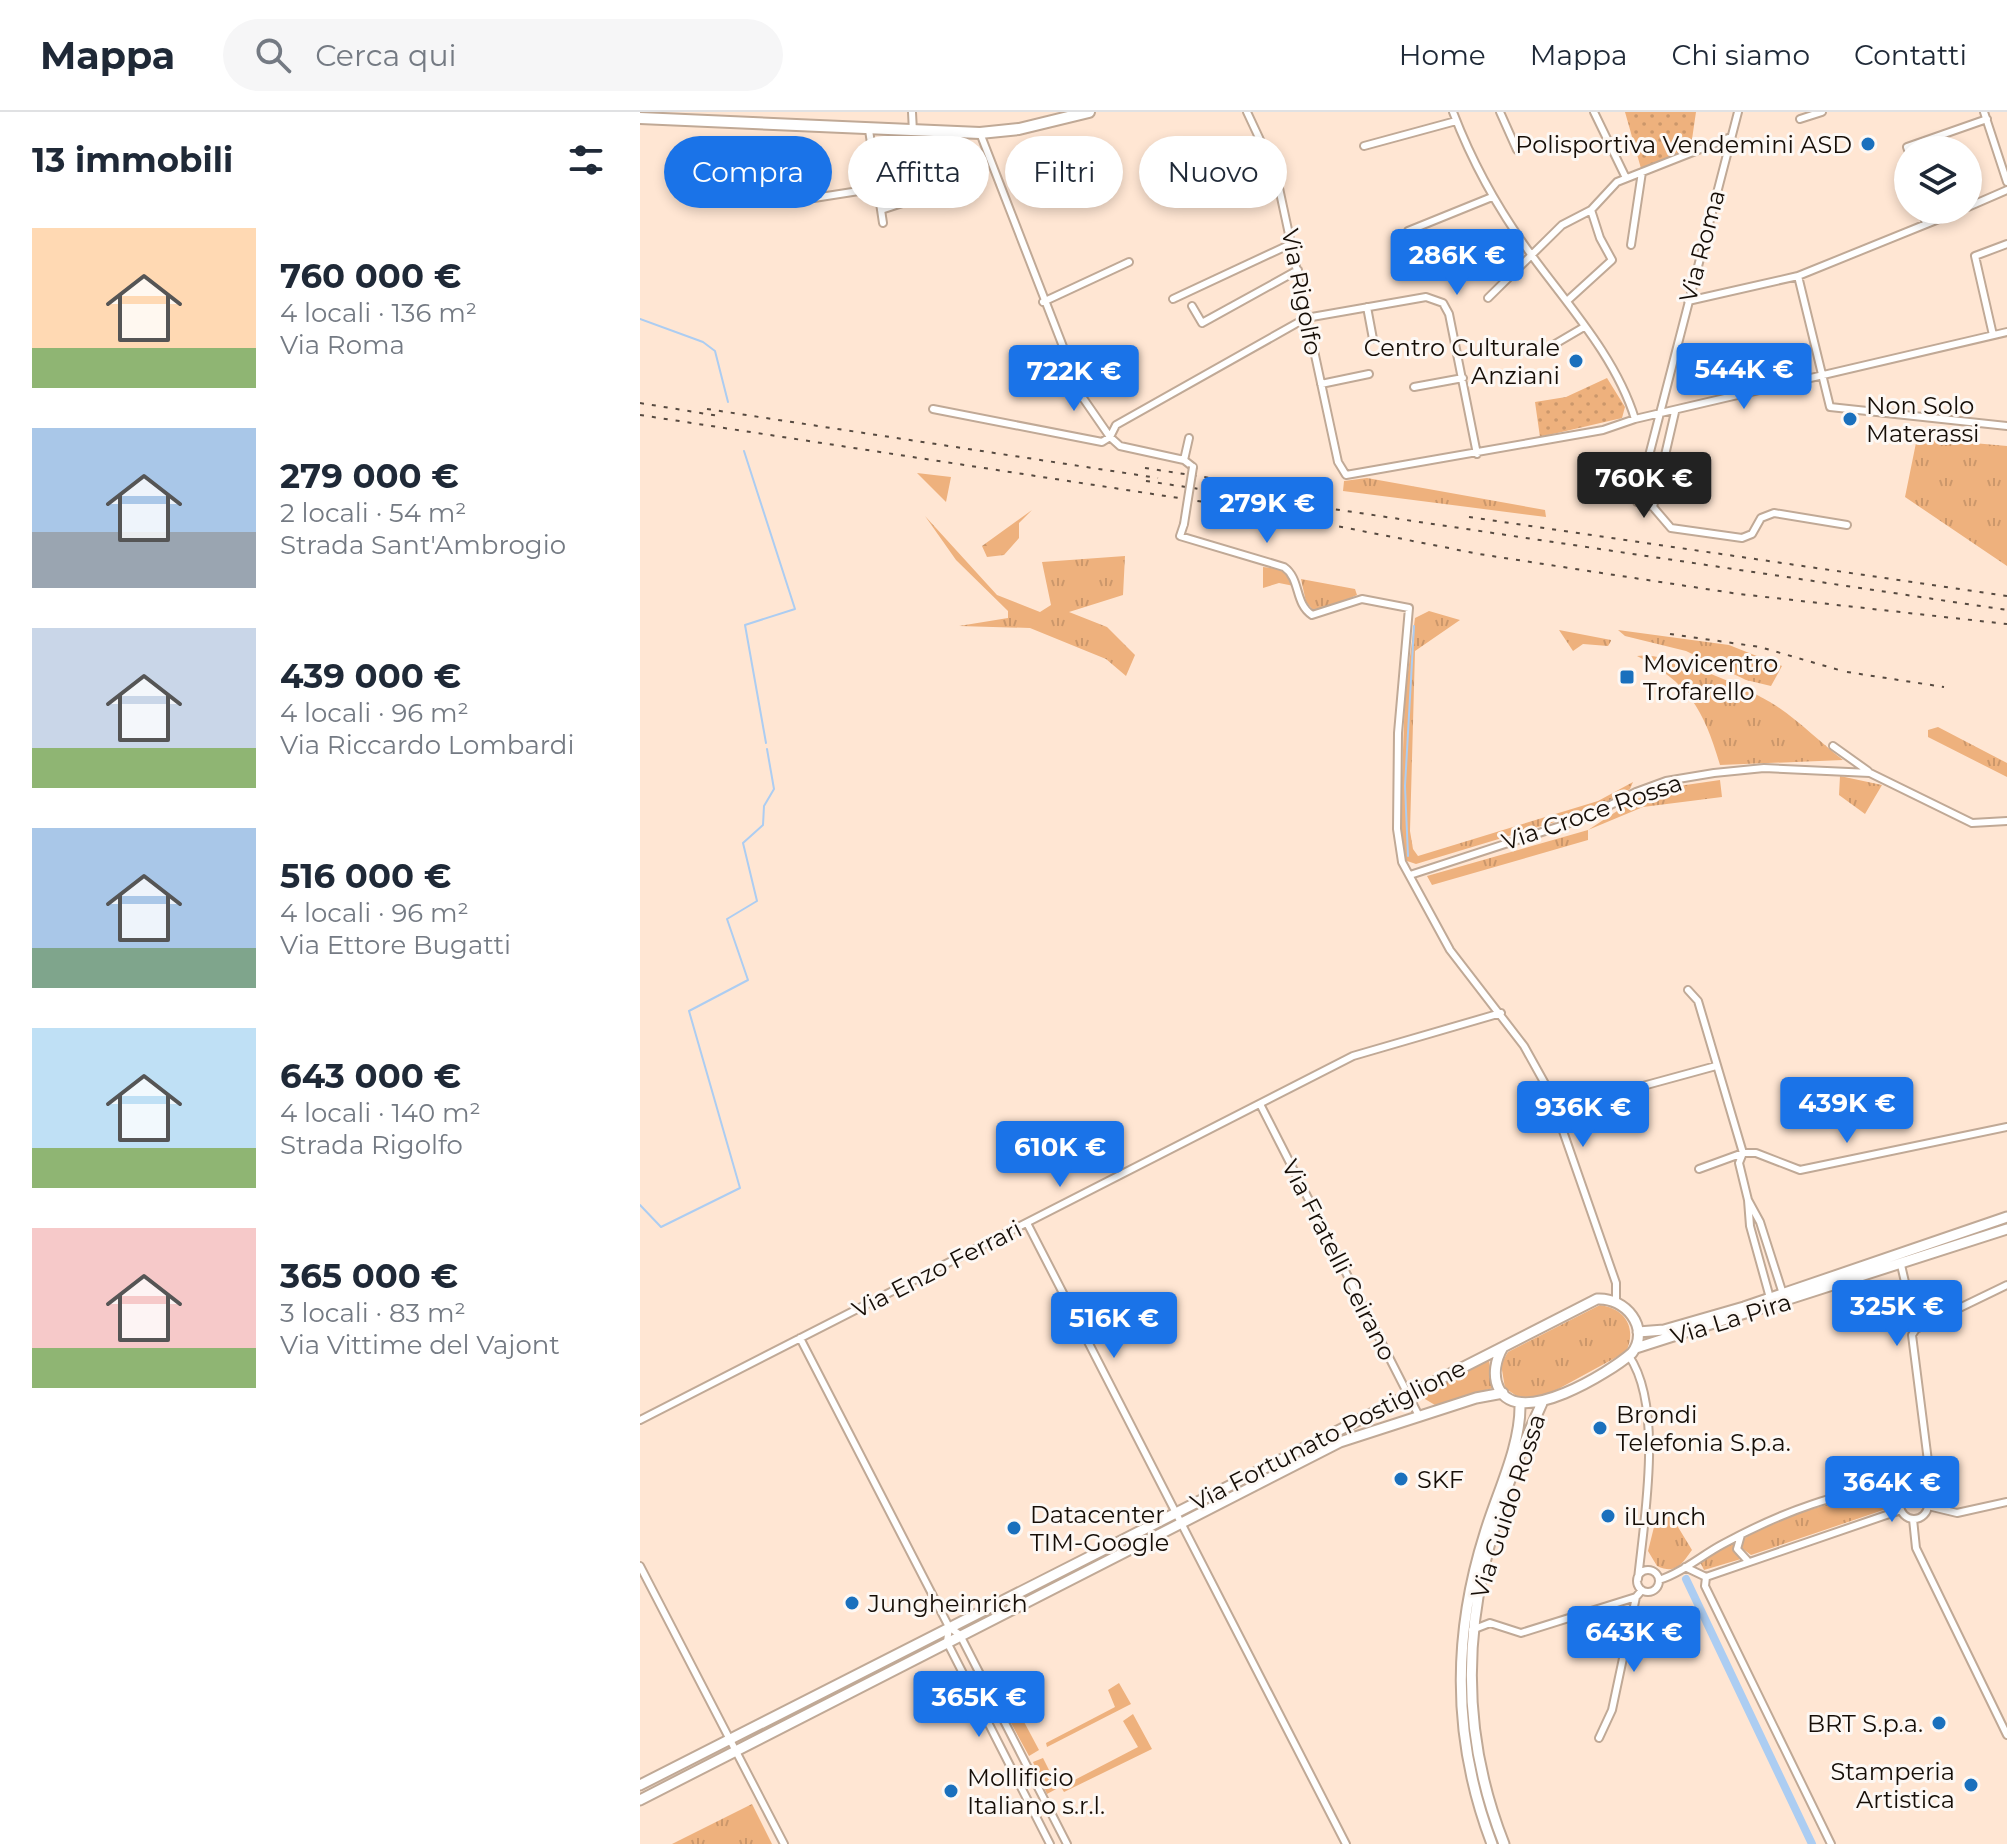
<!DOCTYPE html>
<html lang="it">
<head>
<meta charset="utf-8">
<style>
  :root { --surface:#fff; --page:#f6f6f7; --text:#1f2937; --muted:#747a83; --line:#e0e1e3; --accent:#1a73e8 }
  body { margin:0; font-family:Montserrat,sans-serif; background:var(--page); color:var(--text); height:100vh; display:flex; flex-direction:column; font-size:30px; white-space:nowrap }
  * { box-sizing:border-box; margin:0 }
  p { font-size:26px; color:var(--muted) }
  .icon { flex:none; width:44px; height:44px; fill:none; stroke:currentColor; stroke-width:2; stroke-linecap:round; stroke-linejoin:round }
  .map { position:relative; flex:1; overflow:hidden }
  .side { display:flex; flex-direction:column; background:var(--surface); width:640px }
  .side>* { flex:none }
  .hud { position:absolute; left:24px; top:24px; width:760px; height:72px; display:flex; gap:16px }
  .tools { position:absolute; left:1254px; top:24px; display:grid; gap:16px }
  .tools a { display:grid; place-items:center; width:88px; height:88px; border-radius:50%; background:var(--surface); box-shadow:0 4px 12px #0003; font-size:40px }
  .price { position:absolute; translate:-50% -68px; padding:0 18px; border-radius:8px; background:var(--accent); color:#fff; font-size:26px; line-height:52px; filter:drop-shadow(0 2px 4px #0008) }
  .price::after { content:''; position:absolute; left:50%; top:48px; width:24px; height:18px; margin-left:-12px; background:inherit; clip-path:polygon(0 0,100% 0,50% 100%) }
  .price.current { background:#222; color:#fff }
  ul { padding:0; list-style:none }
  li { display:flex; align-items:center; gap:24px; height:200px; padding:0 32px }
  li span { display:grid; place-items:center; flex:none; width:224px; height:160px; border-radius:0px; color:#555 }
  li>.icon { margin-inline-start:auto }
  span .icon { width:96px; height:96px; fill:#fffc; stroke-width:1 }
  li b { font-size:34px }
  h2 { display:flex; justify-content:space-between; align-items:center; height:96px; padding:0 32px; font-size:34px }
  .pill { padding:0 28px; border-radius:36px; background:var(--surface); box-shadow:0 4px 12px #0003; font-size:28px; line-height:72px }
  .pill.current { background:var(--accent); color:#fff }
  header { display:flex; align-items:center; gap:48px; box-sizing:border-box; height:112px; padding:0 40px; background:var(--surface); border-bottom:2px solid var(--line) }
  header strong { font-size:38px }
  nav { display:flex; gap:44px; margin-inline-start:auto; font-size:28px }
  .search { width:560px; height:72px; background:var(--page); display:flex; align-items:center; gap:20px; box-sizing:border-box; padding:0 28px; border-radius:44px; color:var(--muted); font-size:30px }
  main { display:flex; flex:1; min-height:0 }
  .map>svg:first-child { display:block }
  .grass { fill:url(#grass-tufts) }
  .forest { fill:url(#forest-firs) }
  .park { fill:url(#park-dots) }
  .garden { fill:#eeb17d }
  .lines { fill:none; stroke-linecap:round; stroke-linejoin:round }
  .stream { stroke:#accdf2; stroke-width:2 }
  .canal { stroke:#accdf2; stroke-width:8 }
  .street-casing { stroke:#c0a996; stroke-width:10 }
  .secondary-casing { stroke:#c0a996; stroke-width:13 }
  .primary-casing { stroke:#c0a996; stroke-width:14 }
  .street { stroke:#fff; stroke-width:6 }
  .secondary { stroke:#fff; stroke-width:9 }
  .primary { stroke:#fff; stroke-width:10 }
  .rail { stroke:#574a40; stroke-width:2; stroke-dasharray:4 8; stroke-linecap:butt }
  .street-bridge-casing { stroke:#c0a996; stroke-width:10; stroke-linecap:butt }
  .street-bridge { stroke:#fff; stroke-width:6 }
  .poi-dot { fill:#1a70bd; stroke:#fdf8f4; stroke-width:3 }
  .labels { text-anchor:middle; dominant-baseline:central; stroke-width:6; stroke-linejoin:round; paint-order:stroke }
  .poi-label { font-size:24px; fill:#160e07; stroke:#fdf8f4; text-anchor:start }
  .street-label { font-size:24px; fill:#160e07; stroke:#fdf8f4 }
</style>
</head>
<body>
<header>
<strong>Mappa</strong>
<div class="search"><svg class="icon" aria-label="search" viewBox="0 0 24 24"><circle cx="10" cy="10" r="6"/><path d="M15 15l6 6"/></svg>Cerca qui</div>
<nav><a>Home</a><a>Mappa</a><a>Chi siamo</a><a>Contatti</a></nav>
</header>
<main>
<section class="side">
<h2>13 immobili<svg class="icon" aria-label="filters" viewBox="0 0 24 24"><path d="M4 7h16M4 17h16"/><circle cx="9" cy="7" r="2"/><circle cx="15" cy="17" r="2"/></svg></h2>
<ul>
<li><span style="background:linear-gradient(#ffd9b3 75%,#8fb573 0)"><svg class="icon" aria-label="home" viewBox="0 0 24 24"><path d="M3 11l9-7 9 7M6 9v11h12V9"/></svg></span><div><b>760 000 €</b><p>4 locali · 136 m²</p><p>Via Roma</p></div></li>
<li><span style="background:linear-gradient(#a9c7e8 65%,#9aa5b1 0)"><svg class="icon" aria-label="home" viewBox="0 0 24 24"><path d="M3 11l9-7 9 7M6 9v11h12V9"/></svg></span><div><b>279 000 €</b><p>2 locali · 54 m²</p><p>Strada Sant'Ambrogio</p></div></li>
<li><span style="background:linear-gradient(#c9d6e8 75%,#8fb573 0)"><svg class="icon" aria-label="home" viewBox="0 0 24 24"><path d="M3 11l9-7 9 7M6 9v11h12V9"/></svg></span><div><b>439 000 €</b><p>4 locali · 96 m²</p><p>Via Riccardo Lombardi</p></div></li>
<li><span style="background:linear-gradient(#a9c7e8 75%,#7fa58c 0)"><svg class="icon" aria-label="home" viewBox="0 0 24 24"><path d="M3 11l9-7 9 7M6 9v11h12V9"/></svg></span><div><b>516 000 €</b><p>4 locali · 96 m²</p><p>Via Ettore Bugatti</p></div></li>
<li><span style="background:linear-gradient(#bfe0f5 75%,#8fb573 0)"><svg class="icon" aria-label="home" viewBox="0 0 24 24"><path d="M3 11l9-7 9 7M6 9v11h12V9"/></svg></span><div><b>643 000 €</b><p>4 locali · 140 m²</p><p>Strada Rigolfo</p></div></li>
<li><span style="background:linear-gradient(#f6c9c9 75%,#8fb573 0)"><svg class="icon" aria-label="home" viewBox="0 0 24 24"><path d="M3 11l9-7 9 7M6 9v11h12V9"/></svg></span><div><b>365 000 €</b><p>3 locali · 83 m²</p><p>Via Vittime del Vajont</p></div></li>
</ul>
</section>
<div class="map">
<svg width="1367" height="1732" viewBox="0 0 1367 1732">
  <defs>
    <pattern id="grass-tufts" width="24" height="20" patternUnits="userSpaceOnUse" patternTransform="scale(2)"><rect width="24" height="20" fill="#eeb17d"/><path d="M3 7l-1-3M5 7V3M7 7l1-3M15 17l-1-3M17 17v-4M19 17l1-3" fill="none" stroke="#cb976b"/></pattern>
    <pattern id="forest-firs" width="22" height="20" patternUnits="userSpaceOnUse" patternTransform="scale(2)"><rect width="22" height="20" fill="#eeb17d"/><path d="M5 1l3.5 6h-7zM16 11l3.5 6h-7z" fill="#cb976b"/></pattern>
    <pattern id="park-dots" width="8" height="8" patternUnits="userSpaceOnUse" patternTransform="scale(2)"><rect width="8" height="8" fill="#eeb17d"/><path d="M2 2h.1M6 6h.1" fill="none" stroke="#cb976b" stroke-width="1.8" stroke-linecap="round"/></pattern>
  </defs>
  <rect width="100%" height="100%" fill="#ffe6d3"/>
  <path class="grass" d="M1277,326L1367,334V454L1265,385Z
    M727,366L905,398L906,405L703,379L704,369Z
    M285,404L357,483L400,500L411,493L402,450L485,444L483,483L429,500L467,515L495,543L486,564L466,547L390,516L319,514L368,506V499L316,448Z
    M623,455L642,457L654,474L639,471L623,476Z
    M661,467L715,477L717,483L689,496L673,498L666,490Z
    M789,499L820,508L775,539L770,719L773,737L778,744L958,689L993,670L990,677L948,700L776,752L764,748L760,721L765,583L775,506Z
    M919,518L971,528V529L968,534L943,532L933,539Z
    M978,518L1089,533L1142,554L1131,574L1106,568L1046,539L985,524Z
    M997,544C1024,538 1111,577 1135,593C1159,609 1180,630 1203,648L1080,653C1064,598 1048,570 997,544Z
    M1298,615L1367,651V665L1288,625V618Z
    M1200,664L1242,673L1225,702L1199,683Z
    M1080,668L1082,685L1003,695L948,718V728L792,773L787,764L948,718L994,688L1025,676Z
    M960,1193C986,1197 997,1216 986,1240L898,1288L878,1285L865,1276L861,1252L868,1240Z
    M849,1248L853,1276L795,1293L785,1287L788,1278Z
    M1234,1382L1255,1385L1258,1393L1111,1443L1099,1434C1107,1412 1209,1385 1234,1382Z
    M1027,1397L1052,1438C1042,1451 1037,1463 1017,1454L1008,1439L1018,1399Z
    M1093,1430L1101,1447L1064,1458L1060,1450Z
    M112,1692L132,1732H32Z"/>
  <path class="forest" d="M277,361L311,365L306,390Z
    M392,398L379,411V426L364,443L347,445L342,434Z"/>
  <path class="park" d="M985,0H1056L1050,41L1002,60Z
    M967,266L985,295L982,306L900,325L895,290L926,285Z"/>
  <path class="garden" d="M479,1571L491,1592L407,1635L406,1631L475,1595L468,1578Z
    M493,1602L512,1637L424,1680L421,1675L498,1635L483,1609Z
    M382,1606L399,1638L389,1644L371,1611Z
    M403,1646L418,1676L407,1682L393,1650Z"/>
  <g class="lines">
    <path class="stream" d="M0,207L63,230L75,239L88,290
      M104,339L155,497L105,513L126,631
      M768,744L765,674L774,514
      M0,1093L21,1115L100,1076L49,899L108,868L87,807L117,789L103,731L123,713L124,694L134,677L127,637"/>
    <path class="canal" d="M1046,1467L1172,1732"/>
    <defs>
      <path id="street" d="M272,0L273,20
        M607,0L636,62L698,350L706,363L963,318L995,307L1367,220
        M813,0C832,50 858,97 890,141C927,192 976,245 995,307
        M860,0L877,38
        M954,0L986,66
        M1344,0L1367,70
        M1160,7L1182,0
        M229,18L243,111
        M340,21L443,286L470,325L476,313L666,206L786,185L803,191L809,202L837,342
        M724,34L816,9
        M1268,38L1267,35L1347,7
        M568,85L634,56
        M174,86L238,76
        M1328,95L1367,78
        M241,98L290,82
        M1282,98L1286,112
        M768,119L852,85
        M991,133L1002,60
        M1158,164L1190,295L1367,314
        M848,186L922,113L951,98L977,70L1091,25
        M533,187L653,131
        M927,189L972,148L960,126L951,98
        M1048,189L1158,164L1321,98
        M403,190L489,150
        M552,194L562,211L658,158
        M727,195L733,227
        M1353,223L1335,144L1367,132
        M915,232L944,215
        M681,272L729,262
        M774,275L823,266
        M293,297L462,330L470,325L480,334L544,348L553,355
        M1035,300L1013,395L997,390L1098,0
        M544,348L549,326
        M1013,395L1031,416L1102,426L1112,422L1121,406L1134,401L1207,413
        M544,412L540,424L644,455C661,467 654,491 672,503L722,487L769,496L758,621L757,717L762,750L810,838L884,934L909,979L976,1171V1190
        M1193,634L1228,659
        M770,763L945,706L996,680L1026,669L1074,661L1124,656L1230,661L1332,711L1367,709
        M1048,878L1058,889L1103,1041L1099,1051L1108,1088
        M620,992L779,1304
        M915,998L1076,954
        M1059,1057L1103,1041H1116L1160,1058L1367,1015
        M387,1111L706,1732
        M1261,1153L1276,1217
        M1130,1186L1110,1114L1108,1088L1120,1110L1143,1182
        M160,1226L309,1515L320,1523L427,1732
        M989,1244C1024,1295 1004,1408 998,1467
        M0,1308L713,944L861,901
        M1260 1393a14 14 0 1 1 28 0a14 14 0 1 1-28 0Z
        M1282,1381L1289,1357L1272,1223L1276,1217L1367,1173
        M1288,1394L1317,1401L1367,1390
        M1273,1407L1276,1436L1367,1623
        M1101,1423L1097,1437L1107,1448
        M0,1454L144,1732
        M1045,1455L1066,1465L1261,1398
        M997 1469a11 11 0 1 1 22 0a11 11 0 1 1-22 0Z
        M1066,1465L1065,1474L1191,1732
        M1019,1468C1042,1461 1062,1443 1083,1432C1127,1408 1215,1367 1264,1383
        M309,1515L307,1530L410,1732
        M832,1518L850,1511L881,1521L996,1485L1002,1478
        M959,1626L972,1598L996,1485"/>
      <path id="secondary" d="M957,1187C985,1185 1011,1216 992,1241C969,1261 880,1316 859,1277C852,1263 856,1247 863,1235Z
        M998,1220L1024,1218L1104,1195L1367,1105
        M996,1236L1367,1117
        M0,1673L863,1235
        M0,1688L700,1330L836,1286L863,1281
        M852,1732C813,1630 812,1525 845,1421C857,1381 881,1334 880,1292
        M864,1732C803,1577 834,1438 902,1291"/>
      <path id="primary" d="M0,6L340,21L379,17L449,0"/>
    </defs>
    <use href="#street" class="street-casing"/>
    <use href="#secondary" class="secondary-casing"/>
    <use href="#primary" class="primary-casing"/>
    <use href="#street" class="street"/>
    <use href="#secondary" class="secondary"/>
    <use href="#primary" class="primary"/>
    <path class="rail" d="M0,291L79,304
      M67,297L518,366
      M0,303L610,397L839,442L955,460L1099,482L1367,512
      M505,356L603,371
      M506,369L1367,498
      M829,405L1367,484
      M1030,522L1120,535L1199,558
      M1207,560L1304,575"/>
    <defs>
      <path id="street-bridge" d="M544,412L553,355"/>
    </defs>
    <use href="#street-bridge" class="street-bridge-casing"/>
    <use href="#street-bridge" class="street-bridge"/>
  </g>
  <g class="poi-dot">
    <circle cx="1228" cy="32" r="8"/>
    <circle cx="936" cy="249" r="8"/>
    <circle cx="1210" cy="307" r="8"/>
    <rect x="979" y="557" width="16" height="16" rx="4"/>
    <circle cx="960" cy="1316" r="8"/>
    <circle cx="761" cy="1367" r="8"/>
    <circle cx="968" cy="1404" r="8"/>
    <circle cx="374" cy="1416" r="8"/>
    <circle cx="212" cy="1491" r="8"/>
    <circle cx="1299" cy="1611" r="8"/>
    <circle cx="1331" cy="1673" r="8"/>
    <circle cx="311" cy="1679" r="8"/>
  </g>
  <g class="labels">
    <g class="poi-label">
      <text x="1212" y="32" text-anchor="end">Polisportiva Vendemini ASD</text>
      <text x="920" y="235" text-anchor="end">Centro Culturale<tspan x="920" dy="28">Anziani</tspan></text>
      <text x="1226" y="293">Non Solo<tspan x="1226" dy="28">Materassi</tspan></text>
      <text x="1003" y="551">Movicentro<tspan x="1003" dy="28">Trofarello</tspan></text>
      <text x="976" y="1302">Brondi<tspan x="976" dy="28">Telefonia S.p.a.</tspan></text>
      <text x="777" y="1367">SKF</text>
      <text x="390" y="1402">Datacenter<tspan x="390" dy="28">TIM-Google</tspan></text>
      <text x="984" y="1404">iLunch</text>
      <text x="228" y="1491">Jungheinrich</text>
      <text x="1283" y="1611" text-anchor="end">BRT S.p.a.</text>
      <text x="1315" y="1659" text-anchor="end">Stamperia<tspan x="1315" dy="28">Artistica</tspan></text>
      <text x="327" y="1665">Mollificio<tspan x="327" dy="28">Italiano s.r.l.</tspan></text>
    </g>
    <g class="street-label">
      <text transform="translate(1062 134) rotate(-75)">Via Roma</text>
      <text transform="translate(662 180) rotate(79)">Via Rigolfo</text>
      <text transform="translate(952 700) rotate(-19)">Via Croce Rossa</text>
      <text transform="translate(699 1148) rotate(63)">Via Fratelli Ceirano</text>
      <text transform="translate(297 1157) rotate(-27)">Via Enzo Ferrari</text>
      <text transform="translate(1091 1207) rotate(-17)">Via La Pira</text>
      <text transform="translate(688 1323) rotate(-27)">Via Fortunato Postiglione</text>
      <text transform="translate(868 1394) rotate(-72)">Via Guido Rossa</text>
    </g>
  </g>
</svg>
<div class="tools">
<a><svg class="icon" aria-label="layers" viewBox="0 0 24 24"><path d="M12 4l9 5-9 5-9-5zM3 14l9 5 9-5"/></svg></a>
</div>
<b class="price" style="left:817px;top:185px">286K €</b>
<b class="price" style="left:1104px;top:299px">544K €</b>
<b class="price" style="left:434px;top:301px">722K €</b>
<b class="price current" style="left:1004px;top:408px">760K €</b>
<b class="price" style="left:627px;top:433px">279K €</b>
<b class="price" style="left:1207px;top:1033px">439K €</b>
<b class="price" style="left:943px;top:1037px">936K €</b>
<b class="price" style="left:420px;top:1077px">610K €</b>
<b class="price" style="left:1257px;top:1236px">325K €</b>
<b class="price" style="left:474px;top:1248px">516K €</b>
<b class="price" style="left:1252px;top:1412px">364K €</b>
<b class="price" style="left:994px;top:1562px">643K €</b>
<b class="price" style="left:339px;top:1627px">365K €</b>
<div class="hud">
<a class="pill current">Compra</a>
<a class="pill">Affitta</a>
<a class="pill">Filtri</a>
<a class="pill">Nuovo</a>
</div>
</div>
</main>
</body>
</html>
